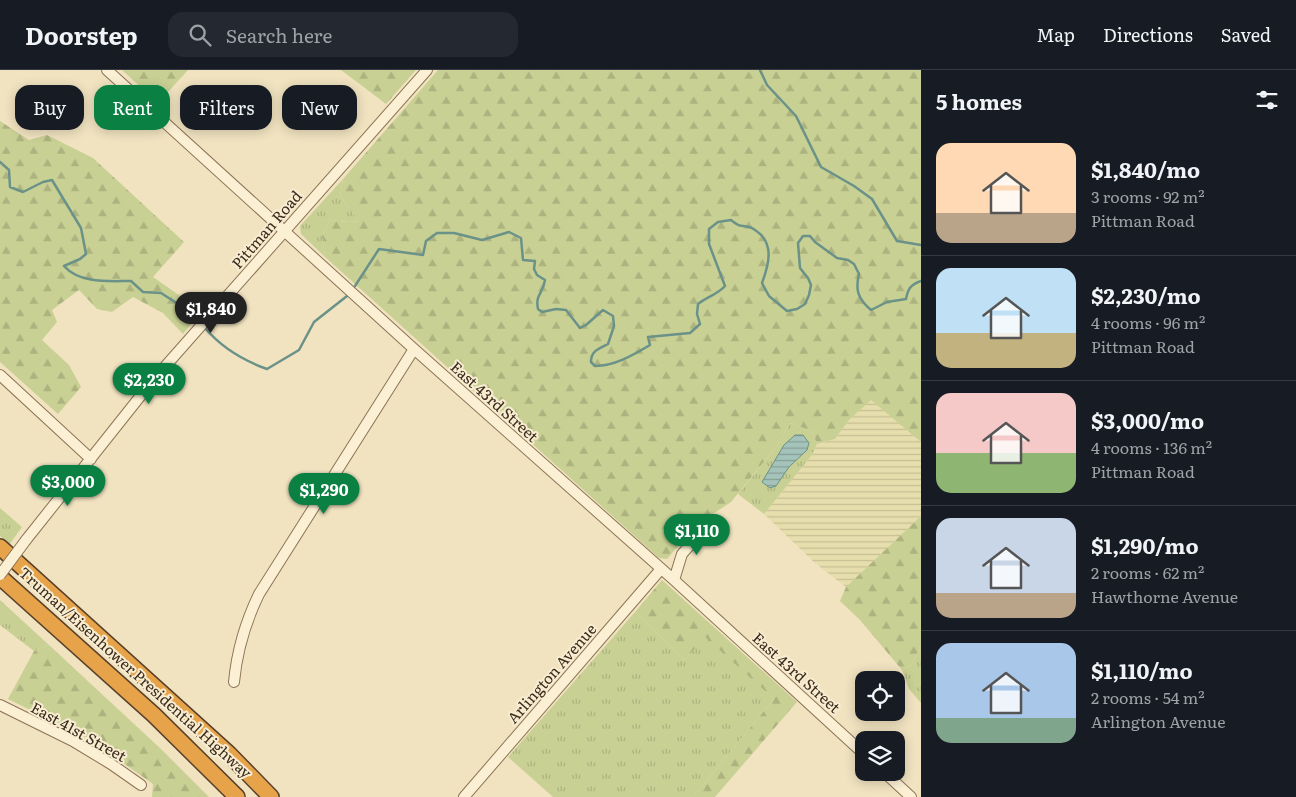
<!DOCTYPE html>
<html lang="en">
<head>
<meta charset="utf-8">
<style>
  :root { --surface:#171b24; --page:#242831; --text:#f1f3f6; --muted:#9ea1a6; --line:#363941; --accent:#0b8043 }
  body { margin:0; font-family:Literata,serif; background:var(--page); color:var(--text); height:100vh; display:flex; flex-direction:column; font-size:19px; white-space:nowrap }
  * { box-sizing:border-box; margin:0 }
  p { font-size:16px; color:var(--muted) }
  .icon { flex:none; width:28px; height:28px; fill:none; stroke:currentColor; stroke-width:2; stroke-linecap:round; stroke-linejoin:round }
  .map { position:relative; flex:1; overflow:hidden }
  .panel { display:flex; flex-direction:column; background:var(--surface); width:375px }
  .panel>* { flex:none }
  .hud { position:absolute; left:15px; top:15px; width:475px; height:45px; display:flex; gap:10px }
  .tools { position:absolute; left:855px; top:601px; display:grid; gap:10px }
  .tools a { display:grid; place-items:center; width:50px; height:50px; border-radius:10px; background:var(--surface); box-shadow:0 2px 12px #0003; font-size:25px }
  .price { position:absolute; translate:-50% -42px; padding:0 11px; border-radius:18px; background:var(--accent); color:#fff; font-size:16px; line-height:32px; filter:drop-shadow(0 1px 2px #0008) }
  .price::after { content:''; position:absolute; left:50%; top:30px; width:15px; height:11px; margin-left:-8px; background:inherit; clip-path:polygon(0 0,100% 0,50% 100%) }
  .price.active { background:#222; color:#fff }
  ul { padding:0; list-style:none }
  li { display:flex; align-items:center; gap:15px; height:125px; padding:0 15px }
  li+li { border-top:1px solid var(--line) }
  li span { display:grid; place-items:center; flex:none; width:140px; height:100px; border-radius:15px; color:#555 }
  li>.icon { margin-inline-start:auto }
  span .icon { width:60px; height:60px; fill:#fffc; stroke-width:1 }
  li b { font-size:21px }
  h2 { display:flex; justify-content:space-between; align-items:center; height:60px; padding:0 15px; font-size:21px }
  .chip { padding:0 18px; border-radius:15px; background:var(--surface); box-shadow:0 2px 12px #0003; font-size:18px; line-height:45px }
  .chip.active { background:var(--accent); color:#fff }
  header { display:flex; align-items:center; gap:30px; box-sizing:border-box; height:70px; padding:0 25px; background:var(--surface); border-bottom:1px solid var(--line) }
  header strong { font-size:24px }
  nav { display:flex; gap:28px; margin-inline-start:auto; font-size:18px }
  .search { width:350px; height:45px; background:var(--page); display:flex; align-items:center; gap:12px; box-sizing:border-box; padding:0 18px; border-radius:15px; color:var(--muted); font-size:19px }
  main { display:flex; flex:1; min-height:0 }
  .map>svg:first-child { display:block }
  .farmland { fill:url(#farmland-rules) }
  .grass { fill:url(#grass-tufts) }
  .forest { fill:url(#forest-firs) }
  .water { fill:url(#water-rules); stroke:#6a9288 }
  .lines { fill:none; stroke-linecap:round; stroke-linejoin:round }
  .stream { stroke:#6a9288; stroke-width:2.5 }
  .minor-casing { stroke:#8c7357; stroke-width:12 }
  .highway-casing { stroke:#59412b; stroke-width:18 }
  .minor { stroke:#fbf0d4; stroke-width:10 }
  .highway { stroke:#e7a34a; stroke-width:15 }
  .minor-bridge-casing { stroke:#8c7357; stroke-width:12; stroke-linecap:butt }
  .minor-bridge { stroke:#fbf0d4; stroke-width:10 }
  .labels { text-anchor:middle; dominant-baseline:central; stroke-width:4; stroke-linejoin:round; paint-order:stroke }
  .street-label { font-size:15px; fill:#3a2b1c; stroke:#f8edd1 }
</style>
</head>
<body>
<header>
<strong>Doorstep</strong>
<div class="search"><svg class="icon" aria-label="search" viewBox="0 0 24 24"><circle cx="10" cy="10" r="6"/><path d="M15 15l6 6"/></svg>Search here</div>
<nav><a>Map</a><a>Directions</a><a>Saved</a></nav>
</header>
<main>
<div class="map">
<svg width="921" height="727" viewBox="0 0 921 727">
  <defs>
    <pattern id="farmland-rules" width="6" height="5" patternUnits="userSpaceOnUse" patternTransform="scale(1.25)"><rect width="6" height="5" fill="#e7dead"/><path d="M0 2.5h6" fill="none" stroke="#c7bf94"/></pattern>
    <pattern id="grass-tufts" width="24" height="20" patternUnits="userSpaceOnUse" patternTransform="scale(1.25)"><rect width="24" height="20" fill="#c9d094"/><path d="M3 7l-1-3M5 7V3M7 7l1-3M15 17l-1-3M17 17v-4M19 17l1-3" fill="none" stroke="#adb37f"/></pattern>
    <pattern id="forest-firs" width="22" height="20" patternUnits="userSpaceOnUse" patternTransform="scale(1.25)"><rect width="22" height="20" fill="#c9d094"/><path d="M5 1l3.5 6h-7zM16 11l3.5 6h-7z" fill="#adb37f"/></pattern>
    <pattern id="water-rules" width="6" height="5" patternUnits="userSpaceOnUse" patternTransform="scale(1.25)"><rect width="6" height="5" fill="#a4c3ba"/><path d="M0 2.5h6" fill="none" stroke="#879f96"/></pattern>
  </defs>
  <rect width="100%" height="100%" fill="#f1e3c0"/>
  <path class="farmland" d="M871,329L921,372V446L846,517L815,493L764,444L812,385L817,374L835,369L849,350Z"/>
  <path class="grass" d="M343,109L340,126L359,151L348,152L330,150L322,166L325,187L301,164L300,156Z
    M790,353L812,361L817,374L812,385L764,444L738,424L777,376Z
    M0,438L22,457L9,475L0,466Z
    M0,530L49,575L34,581L0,555Z
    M635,542L685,590L705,566L774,629L693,727H553L508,687Z
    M921,577V633L909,619L902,600L911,595Z"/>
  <path class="forest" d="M122,0H188L158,33Z
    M341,0H416L386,34Z
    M438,0H921V372L871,330L849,350L835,369L817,374L812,361L790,353L777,376L731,432L696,455L667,489L659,488L325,187L322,166L330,150L348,152L359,151L340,126L343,109Z
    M0,51L29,70L47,65L93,88L184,172L153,207L202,241L183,264L163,243L133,227L112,242L97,239L79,220L52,240L57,252L42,270L69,295L81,317L58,344L0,292Z
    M921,446V577L911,595L902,600L860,550L840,531L846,517Z
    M662,510L797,632L715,727H693L774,629L705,567L685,590L635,542Z
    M49,575L161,679L209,727H152L153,714L89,669L8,629L34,581Z"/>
  <path class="water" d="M795,365H803L809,373L807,380L789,397L776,416L770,418L762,412L784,375Z"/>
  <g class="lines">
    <path class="stream" d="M760,0L767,15L796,46L821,97L854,116L872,129L897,171L921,175
      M0,92L9,100L10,117L23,122L43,112L52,110L81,158L86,184L80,189L64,196C80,214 109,211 131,211L143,222L161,223L189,241L201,254
      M355,216L379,179L423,185L426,171L437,163H454L482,170L509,162L521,168L523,190L535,191L534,199L537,205L545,210C543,224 535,224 538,239L542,242L556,239L566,240L580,258L586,255L603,240L613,246L614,256L608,274C598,279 591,281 591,292L595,296C615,296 633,285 650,275L648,267L690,263L700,254L697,244L698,234C707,227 718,224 725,216L709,174V159L718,152L731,150C740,157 739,155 749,157C750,157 754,159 755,160C775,173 769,194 762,213L769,226L787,241L797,239L805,234L809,225L811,215L808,208L800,198L798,173L803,166H810L815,172L837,188L848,190L854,194L859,204C855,220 858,229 871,240L887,232L906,229C908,219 910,215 921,211
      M205,258C222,278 242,290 267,299L299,280L314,252L347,226"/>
    <defs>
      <path id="minor" d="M107,0L414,279L674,510L864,684
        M0,305L91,389
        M26,470L154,309L427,0
        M674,510L682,484L708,455
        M234,612C237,580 245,553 259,524L414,279
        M0,635L73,671L111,694L141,715
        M884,702L911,727
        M464,727L661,499"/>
      <path id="highway" d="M0,477L229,684L271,727
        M0,507L154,645L237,727"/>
    </defs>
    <use href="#minor" class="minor-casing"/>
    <use href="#highway" class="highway-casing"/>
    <use href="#minor" class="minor"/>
    <use href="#highway" class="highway"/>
    <defs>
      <path id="minor-bridge" d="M0,505L26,470"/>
    </defs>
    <use href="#minor-bridge" class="minor-bridge-casing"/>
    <use href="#minor-bridge" class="minor-bridge"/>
  </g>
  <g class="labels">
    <g class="street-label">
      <text transform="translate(266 159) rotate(-49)">Pittman Road</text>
      <text transform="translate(495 331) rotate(42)">East 43rd Street</text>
      <text transform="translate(136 602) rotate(42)">Truman/Eisenhower Presidential Highway</text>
      <text transform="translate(797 602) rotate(42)">East 43rd Street</text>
      <text transform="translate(551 603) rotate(-49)">Arlington Avenue</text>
      <text transform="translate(79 661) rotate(29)">East 41st Street</text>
    </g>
  </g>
</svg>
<div class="tools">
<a><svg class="icon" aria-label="locate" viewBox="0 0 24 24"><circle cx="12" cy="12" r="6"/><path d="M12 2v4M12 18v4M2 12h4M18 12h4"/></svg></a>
<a><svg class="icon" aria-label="layers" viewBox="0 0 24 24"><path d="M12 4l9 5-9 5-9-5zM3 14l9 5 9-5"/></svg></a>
</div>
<b class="price active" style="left:211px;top:264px">$1,840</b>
<b class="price" style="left:149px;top:335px">$2,230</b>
<b class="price" style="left:68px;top:437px">$3,000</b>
<b class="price" style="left:324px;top:445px">$1,290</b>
<b class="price" style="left:697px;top:486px">$1,110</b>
<div class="hud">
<a class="chip">Buy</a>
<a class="chip active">Rent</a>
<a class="chip">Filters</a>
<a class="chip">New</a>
</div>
</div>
<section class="panel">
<h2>5 homes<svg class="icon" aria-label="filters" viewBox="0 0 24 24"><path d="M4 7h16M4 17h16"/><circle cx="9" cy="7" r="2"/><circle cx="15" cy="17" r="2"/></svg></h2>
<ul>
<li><span style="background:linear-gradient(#ffd9b3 70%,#b9a48a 0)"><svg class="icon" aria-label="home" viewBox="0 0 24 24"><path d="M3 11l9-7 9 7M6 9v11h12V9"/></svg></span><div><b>$1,840/mo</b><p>3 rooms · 92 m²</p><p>Pittman Road</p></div></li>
<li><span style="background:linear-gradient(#bfe0f5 65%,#c2b280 0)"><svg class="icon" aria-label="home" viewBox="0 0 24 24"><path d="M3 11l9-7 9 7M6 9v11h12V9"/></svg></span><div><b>$2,230/mo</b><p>4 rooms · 96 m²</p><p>Pittman Road</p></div></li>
<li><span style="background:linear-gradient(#f6c9c9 60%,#8fb573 0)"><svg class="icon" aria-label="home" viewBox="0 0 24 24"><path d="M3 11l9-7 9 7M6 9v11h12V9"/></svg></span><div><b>$3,000/mo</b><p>4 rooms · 136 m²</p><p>Pittman Road</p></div></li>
<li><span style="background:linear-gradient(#c9d6e8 75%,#b9a48a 0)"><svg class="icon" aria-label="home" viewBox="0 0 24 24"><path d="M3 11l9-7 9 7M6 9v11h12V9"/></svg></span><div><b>$1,290/mo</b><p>2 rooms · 62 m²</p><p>Hawthorne Avenue</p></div></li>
<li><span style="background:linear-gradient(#a9c7e8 75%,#7fa58c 0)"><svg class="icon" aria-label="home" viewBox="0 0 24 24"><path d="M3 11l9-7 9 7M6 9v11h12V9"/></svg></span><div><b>$1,110/mo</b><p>2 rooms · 54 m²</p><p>Arlington Avenue</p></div></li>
</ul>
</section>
</main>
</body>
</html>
